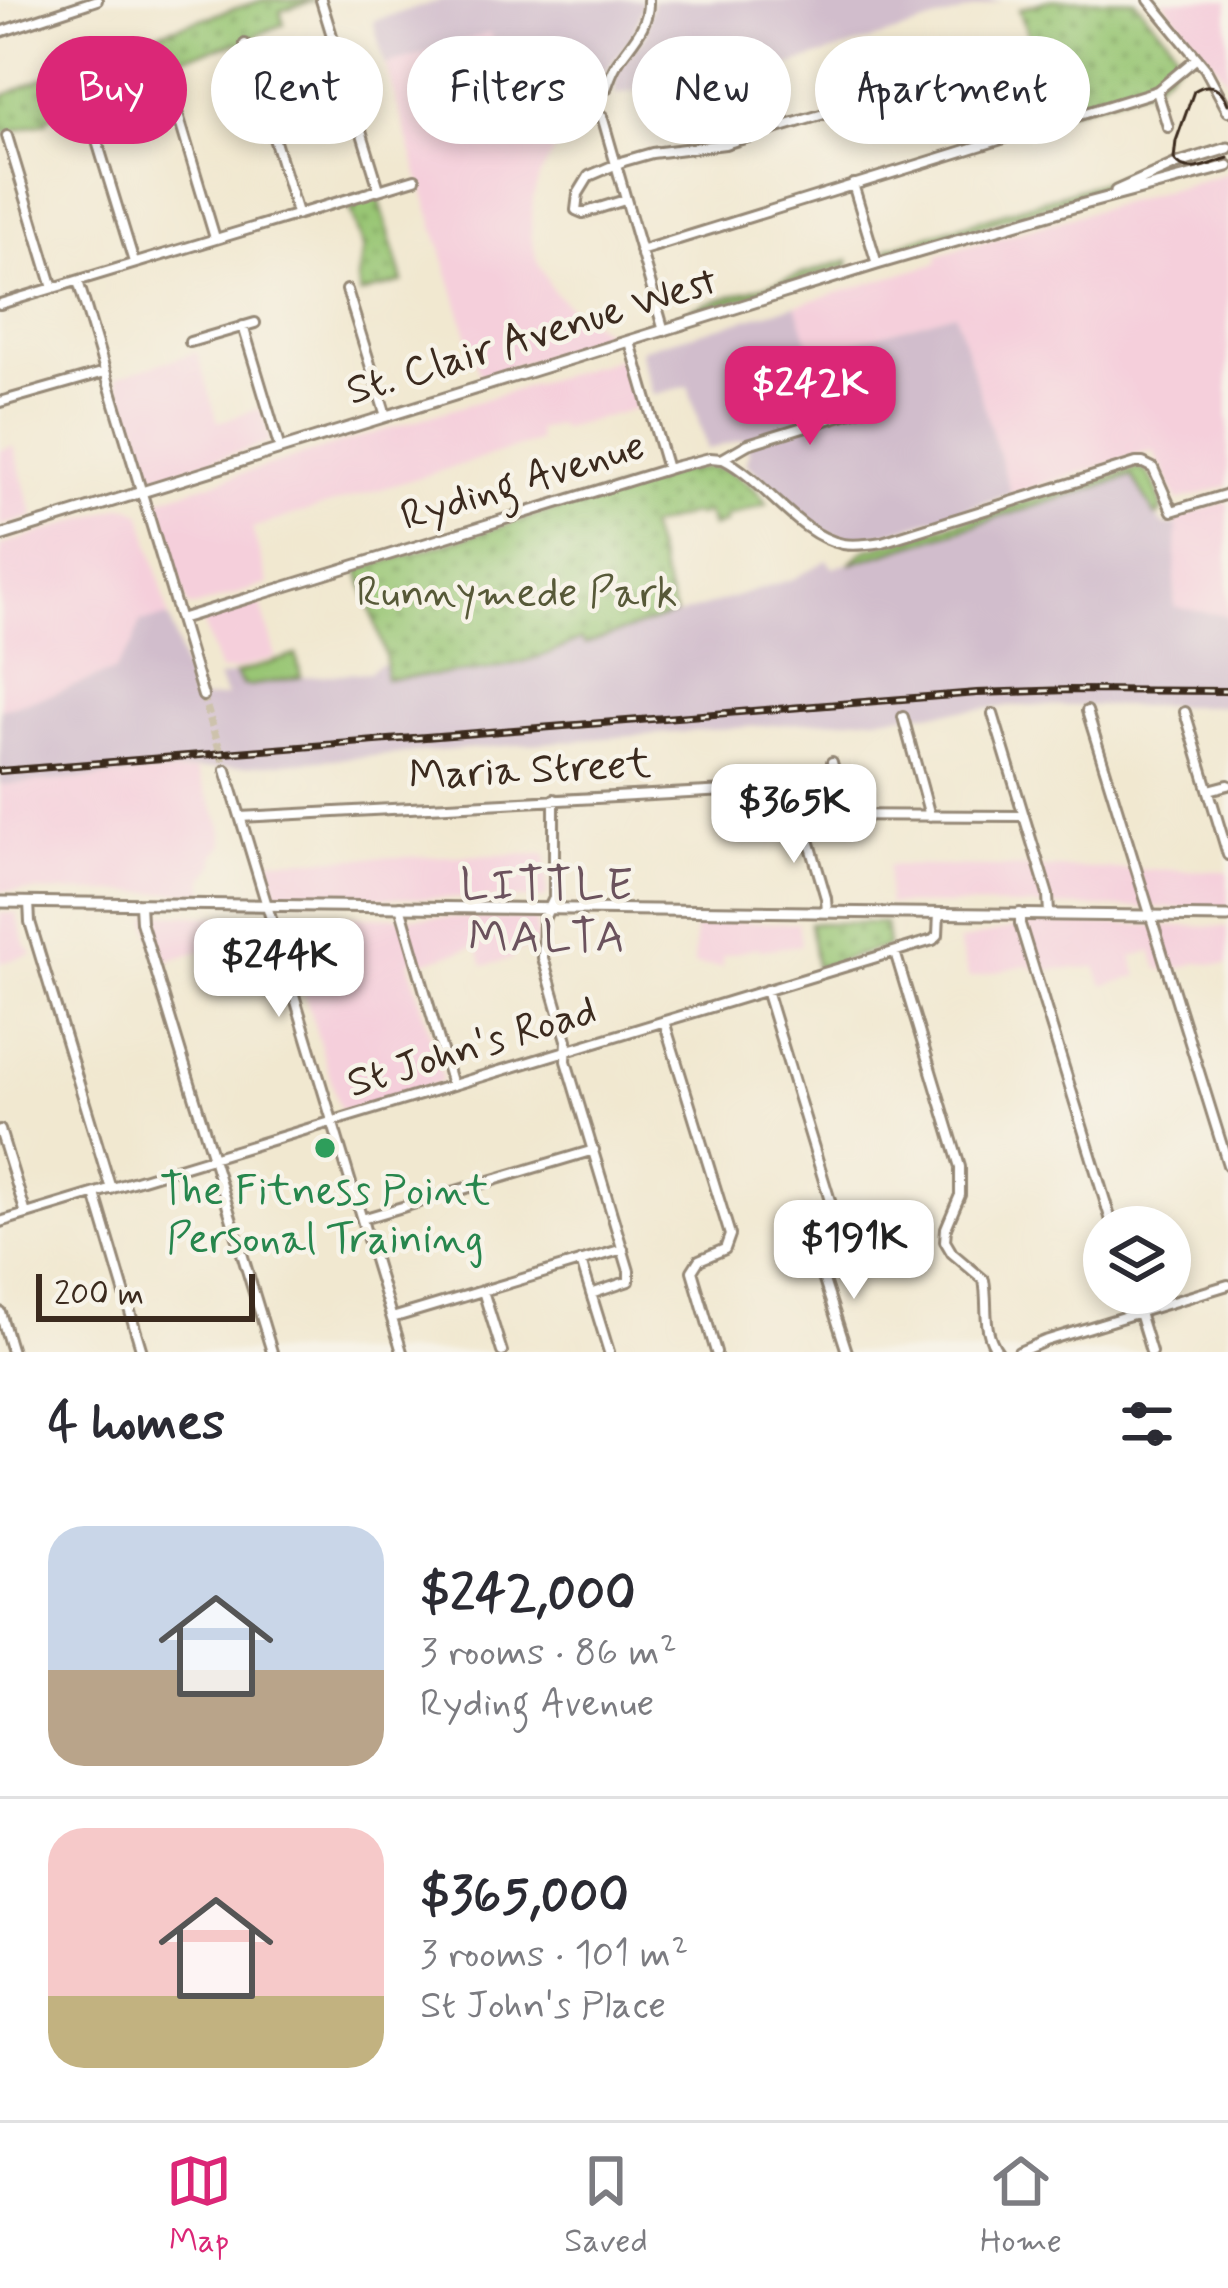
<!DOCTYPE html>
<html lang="en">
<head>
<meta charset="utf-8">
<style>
  :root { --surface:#fff; --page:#f7f7f7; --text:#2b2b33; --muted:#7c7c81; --line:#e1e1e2; --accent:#db2777 }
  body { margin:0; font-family:Mynerve,sans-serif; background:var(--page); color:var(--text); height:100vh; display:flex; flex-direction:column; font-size:45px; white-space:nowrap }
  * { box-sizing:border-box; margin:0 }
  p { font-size:39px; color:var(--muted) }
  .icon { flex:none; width:66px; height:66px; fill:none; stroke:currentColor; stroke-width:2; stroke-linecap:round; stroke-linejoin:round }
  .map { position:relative; height:1352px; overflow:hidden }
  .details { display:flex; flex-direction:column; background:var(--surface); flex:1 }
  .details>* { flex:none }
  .banner { position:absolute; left:36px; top:36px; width:1158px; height:108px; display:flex; gap:24px }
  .controls { position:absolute; left:1083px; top:1206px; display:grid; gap:24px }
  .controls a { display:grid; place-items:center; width:108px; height:108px; border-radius:50%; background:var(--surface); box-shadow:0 6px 18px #0003; font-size:60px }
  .scale { position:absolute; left:36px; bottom:30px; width:219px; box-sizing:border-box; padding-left:12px; border:6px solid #3b2a1e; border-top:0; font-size:33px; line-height:42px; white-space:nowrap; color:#3b2a1e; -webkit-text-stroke:9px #f7f3e8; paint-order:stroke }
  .price { position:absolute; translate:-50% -102px; padding:0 27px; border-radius:24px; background:#fff; color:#222; font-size:39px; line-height:78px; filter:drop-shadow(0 3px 6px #0008) }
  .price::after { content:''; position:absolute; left:50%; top:72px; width:36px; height:27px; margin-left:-18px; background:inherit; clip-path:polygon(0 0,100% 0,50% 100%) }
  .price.active { background:var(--accent); color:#fff }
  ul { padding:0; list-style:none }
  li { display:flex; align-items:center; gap:36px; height:300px; padding:0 48px }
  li+li { border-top:3px solid var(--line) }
  li span { display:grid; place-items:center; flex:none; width:336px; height:240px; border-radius:36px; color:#555 }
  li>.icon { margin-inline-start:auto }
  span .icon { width:144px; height:144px; fill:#fffc; stroke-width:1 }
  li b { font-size:51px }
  h2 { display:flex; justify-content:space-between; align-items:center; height:144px; padding:0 48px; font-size:51px }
  .chip { padding:0 42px; border-radius:54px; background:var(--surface); box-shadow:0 6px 18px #0003; font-size:42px; line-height:108px }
  .chip.active { background:var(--accent); color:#fff }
  .menu { display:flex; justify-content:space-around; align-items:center; height:168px; border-top:3px solid var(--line); background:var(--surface); font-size:33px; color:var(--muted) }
  .menu a { display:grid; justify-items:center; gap:6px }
  .menu .active { color:var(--accent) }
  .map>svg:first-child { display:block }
  .built { fill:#f5cfdb }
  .industrial { fill:#d1bdcc }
  .grass { fill:#99c674; stroke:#6a7849; stroke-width:3 }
  .park { fill:url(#park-dots); stroke:#6a7849; stroke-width:3 }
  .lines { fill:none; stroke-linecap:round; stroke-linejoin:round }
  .minor-tunnel { stroke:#cdc2ac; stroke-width:8; stroke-dasharray:8 4; stroke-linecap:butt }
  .minor-casing { stroke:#968977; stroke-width:14 }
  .major-casing { stroke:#968977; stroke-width:15 }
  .minor { stroke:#fff; stroke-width:8 }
  .major { stroke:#fff; stroke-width:9 }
  .tram { stroke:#3b2a1e; stroke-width:3 }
  .rail-casing { stroke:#3b2a1e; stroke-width:8 }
  .rail { stroke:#f7f3e8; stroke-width:3; stroke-dasharray:9; stroke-linecap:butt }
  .leisure-dot { fill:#2e9e5b; stroke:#f7f3e8; stroke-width:4.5 }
  .labels { text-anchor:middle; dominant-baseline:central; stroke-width:9; stroke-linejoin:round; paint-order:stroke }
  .street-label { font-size:42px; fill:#3b2a1e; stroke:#f7f3e8 }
  .park-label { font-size:42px; fill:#575938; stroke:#f7f3e8 }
  .leisure-label { font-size:42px; fill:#27864d; stroke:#f7f3e8 }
  .neighbourhood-label { font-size:45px; letter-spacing:3px; fill:#6b525d; stroke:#f7f3e8 }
</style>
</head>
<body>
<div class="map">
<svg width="1228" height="1352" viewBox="0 0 1228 1352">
  <defs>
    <pattern id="park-dots" width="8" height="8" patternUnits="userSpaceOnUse" patternTransform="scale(3)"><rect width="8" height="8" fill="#99c674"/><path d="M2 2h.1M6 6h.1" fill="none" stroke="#7ea15f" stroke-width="1.8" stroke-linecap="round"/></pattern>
  </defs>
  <rect width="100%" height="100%" fill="#f7f3e8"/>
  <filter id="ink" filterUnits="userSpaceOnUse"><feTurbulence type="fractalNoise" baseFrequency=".00833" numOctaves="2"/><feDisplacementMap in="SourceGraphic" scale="24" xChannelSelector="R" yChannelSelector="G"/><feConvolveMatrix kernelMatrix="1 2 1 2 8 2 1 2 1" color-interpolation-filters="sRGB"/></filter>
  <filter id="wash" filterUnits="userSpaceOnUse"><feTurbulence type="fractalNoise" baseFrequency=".004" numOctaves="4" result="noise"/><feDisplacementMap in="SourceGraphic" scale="48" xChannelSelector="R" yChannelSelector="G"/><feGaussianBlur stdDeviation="2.7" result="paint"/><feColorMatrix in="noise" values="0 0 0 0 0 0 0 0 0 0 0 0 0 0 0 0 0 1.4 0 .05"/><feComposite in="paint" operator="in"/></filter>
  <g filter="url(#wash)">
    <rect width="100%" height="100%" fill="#f1e8d0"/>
    <path class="built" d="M1163,0H1228V80L1169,9Z
      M490,32L521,135L545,129L587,97L591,119L576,128L555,149L540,175L533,197L531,235L537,260L553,291L572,310L607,332L600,339L480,377L385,65Z
      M1228,173V486L1178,501L1153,450L1011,494L955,313L811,354L796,305L938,263L937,255Z
      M197,352L218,422L261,408L270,438L269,443L148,479L116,377Z
      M620,358L626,360L641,407L561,429L559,424L537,430L539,441L252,528L268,584L194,607L188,606L153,501Z
      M14,446L34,517L0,526V450Z
      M1228,501V616L1174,608L1176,518Z
      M121,507H131L142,514L170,620L169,618L140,622L133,644L114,671L53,694L0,709V546Z
      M260,602L276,657L235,670L220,671L202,620Z
      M196,771L222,826L224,844L215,855V865L204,878V893L0,891V785Z
      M546,854L547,894L544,899L274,897L262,860Z
      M888,865L1228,871V909L888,904Z
      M0,913H16L26,947L34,954L0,963Z
      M150,914L259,917L270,951L221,966L214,947L160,963L147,920Z
      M285,915L533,919L536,921L537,946L512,952V959L483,966L477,946L420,963L418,958L409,961L442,1077L441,1082L345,1112L340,1109L281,918Z
      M695,922L798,923L801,945L761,950L757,947L723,956L722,967L694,965Z
      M1032,923L1228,927V965L1197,963L1173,970L1158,969L1152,951L1132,957L1138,976L1103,986L1096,967L1039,970L1025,965L969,978L958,942Z"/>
    <path class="industrial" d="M443,0H642V6L634,33L598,82V92L574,103L547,125L521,135L490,33L385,65L373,21Z
      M653,0H1003L713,89L682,93L633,91L615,95L616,71L645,35Z
      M796,305L812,354L955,313L1011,494L889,533L853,539L830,534L818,527L746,463L749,451L743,439L707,450L688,386L653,395L640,352L643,348Z
      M1133,476L1162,525H1177L1174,607L1228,616V706H1019L0,785V709L53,694L114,671L133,644L140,622L166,617L170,620L192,700L226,697L218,678L235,674L243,685L249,686L301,677L369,672L378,665L386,664L385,678L488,670L521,664L556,652L581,639L586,644L795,578L827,560L833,568Z"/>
    <path class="grass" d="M1170,161L1135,178L889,254L888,248Z
      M848,260V266L708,309L706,307L693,312L692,308Z
      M1138,468C1154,472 1157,493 1162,507L1161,512L1156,516L1132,476L849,564L865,550Z
      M296,655L301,677L249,686L243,685L235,674Z"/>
    <path class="park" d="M264,0H316L280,11L284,24L257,35L250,40L167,61L90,88L77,105L78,108L46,118L47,122L0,134V98C84,56 174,26 264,0Z
      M1050,0H1135C1148,20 1176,39 1179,61L1152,86L1056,115L1019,9Z
      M378,195L403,282L360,294L358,280L363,248L348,204Z
      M710,467C733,470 754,485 767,504L725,517L726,522L712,527L707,513L698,516L691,514L648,527L675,614L585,644L581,639C520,672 453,674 385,679L386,658L359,570L679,472Z
      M810,923H885L888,946L816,968Z"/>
  </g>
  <g filter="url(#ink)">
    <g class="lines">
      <path class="minor-tunnel" d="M203,696L226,770"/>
      <defs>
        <path id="minor" d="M321,0L379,189
          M1149,0L1205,68L1228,111
          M0,32L97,0
          M245,44L297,213
          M163,65L215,238
          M606,89C610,79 612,70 618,62C632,41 649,27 648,0
          M1157,91L1168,127
          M85,102L134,262
          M602,116L664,331
          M7,136L53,288
          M853,184L877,264
          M625,200L583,213L576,210L578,194L589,176L624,161L652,153L725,144L1018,55L1026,56L1032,62L1050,125
          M640,251L1157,91L1197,58
          M78,281L203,696
          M347,290L386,416
          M0,304L415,179
          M243,326L280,449
          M190,342L255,323
          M630,342L667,469
          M0,402L105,372
          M723,459C765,480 797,535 843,544C856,546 869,544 882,542L1136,463H1143L1153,468L1172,511L1228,494
          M180,619L674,467L710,458L722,459L748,444L881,403
          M1087,711L1228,1165
          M1185,712L1228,855
          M993,714L1048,895L1049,914
          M903,717L930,816
          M832,762L846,815
          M226,770L402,1352
          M1209,790L1228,785
          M554,799V898L544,919L543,958L567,1040L566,1061L629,1271V1281L591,1294
          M803,815L1024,816
          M240,817L783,788L796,795L826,898L827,912
          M29,902L30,922L111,1189
          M140,904L141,922L272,1352
          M400,906L452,1085
          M1020,913V924L1113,1227
          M895,952L960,1167V1195L946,1228L945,1241L952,1253L984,1280C989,1306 981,1329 998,1352
          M766,990L834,1214C833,1233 819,1247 819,1265L847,1352
          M664,1021L730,1235L725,1249L699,1260L692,1271L716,1352
          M0,1130L26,1214
          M95,1194L142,1352
          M362,1219L594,1150
          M0,1222L933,940L938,935L939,913
          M581,1261L609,1352
          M483,1291L502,1352
          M1133,1293L1151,1352
          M0,1312L12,1352
          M392,1318L623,1249
          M1019,1352L1045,1341L1228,1285"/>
        <path id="major" d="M1116,191L1176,164L1228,148
          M0,536L877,264L1084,204L1228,166
          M0,902L1228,917"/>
      </defs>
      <use href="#minor" class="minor-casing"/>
      <use href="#major" class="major-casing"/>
      <use href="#minor" class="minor"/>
      <use href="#major" class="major"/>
      <path class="tram" d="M1228,104C1222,88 1210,80 1194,91L1176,141L1174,159C1186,178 1210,163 1228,158"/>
      <defs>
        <path id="rail" d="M0,771L977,693L1069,690L1228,691"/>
      </defs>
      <use href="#rail" class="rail-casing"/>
      <use href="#rail" class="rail"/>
    </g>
  </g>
  <circle class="leisure-dot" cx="325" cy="1148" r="12"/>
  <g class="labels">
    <g class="street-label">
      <text transform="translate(532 337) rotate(-17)">St. Clair Avenue West</text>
      <text transform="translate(523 482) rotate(-17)">Ryding Avenue</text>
      <text transform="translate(530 771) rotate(-3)">Maria Street</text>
      <text transform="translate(472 1048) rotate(-17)">St John's Road</text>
    </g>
    <g class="park-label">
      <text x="517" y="594">Runnymede Park</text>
    </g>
    <g class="leisure-label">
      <text x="325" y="1192">The Fitness Point<tspan x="325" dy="48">Personal Training</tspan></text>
    </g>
    <g class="neighbourhood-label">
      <text x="548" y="886">LITTLE<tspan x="548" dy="52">MALTA</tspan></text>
    </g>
  </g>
</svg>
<div class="controls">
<a><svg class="icon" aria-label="layers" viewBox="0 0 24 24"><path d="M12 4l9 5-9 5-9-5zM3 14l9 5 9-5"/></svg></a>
</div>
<div class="scale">200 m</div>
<b class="price active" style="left:810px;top:448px">$242K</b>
<b class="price" style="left:794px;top:866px">$365K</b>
<b class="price" style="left:279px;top:1020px">$244K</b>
<b class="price" style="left:854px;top:1302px">$191K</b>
<div class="banner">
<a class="chip active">Buy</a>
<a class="chip">Rent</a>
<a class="chip">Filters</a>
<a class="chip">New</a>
<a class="chip">Apartment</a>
</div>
</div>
<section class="details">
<h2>4 homes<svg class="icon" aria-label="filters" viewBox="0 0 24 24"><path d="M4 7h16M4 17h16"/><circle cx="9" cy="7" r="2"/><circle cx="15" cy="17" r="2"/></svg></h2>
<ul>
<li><span style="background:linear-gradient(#c9d6e8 60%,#b9a48a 0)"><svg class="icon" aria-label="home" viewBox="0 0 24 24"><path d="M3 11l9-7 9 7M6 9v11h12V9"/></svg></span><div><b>$242,000</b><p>3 rooms · 86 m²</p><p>Ryding Avenue</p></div></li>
<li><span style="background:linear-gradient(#f6c9c9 70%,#c2b280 0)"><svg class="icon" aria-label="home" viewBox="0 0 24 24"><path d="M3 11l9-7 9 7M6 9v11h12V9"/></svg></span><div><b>$365,000</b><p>3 rooms · 101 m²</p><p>St John's Place</p></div></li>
</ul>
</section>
<nav class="menu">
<a class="active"><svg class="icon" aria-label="map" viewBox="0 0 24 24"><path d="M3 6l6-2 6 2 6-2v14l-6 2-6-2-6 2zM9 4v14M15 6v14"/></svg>Map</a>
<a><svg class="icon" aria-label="saved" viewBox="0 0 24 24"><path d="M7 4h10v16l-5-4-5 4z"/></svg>Saved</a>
<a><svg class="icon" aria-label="home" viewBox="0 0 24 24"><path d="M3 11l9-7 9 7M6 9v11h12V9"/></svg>Home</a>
</nav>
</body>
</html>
